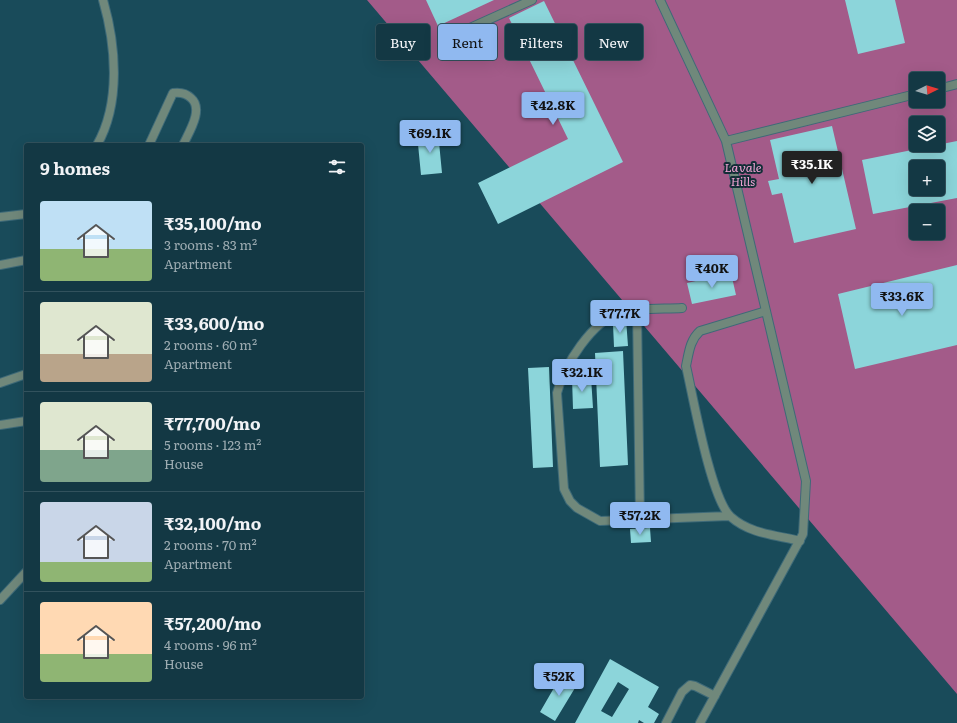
<!DOCTYPE html>
<html lang="en">
<head>
<meta charset="utf-8">
<style>
  :root { --surface:#133844; --page:#1c3f4b; --text:#f1f3f6; --muted:#9dacb2; --line:#32525d; --accent:#90b9f0 }
  body { margin:0; font-family:Literata,serif; background:var(--page); color:var(--text); height:100vh; display:flex; flex-direction:column; font-size:15px; white-space:nowrap }
  * { box-sizing:border-box; margin:0 }
  p { font-size:13px; color:var(--muted) }
  .icon { flex:none; width:22px; height:22px; fill:none; stroke:currentColor; stroke-width:2; stroke-linecap:round; stroke-linejoin:round }
  .map { position:relative; flex:1; overflow:hidden }
  .details { position:absolute; left:24px; top:143px; width:340px; height:556px; display:flex; flex-direction:column; background:var(--surface); border-radius:4px; box-shadow:0 4px 16px #0002,0 0 0 1px var(--line) }
  .details>* { flex:none }
  .banner { position:absolute; left:376px; top:24px; width:380px; height:36px; display:flex; gap:8px }
  .needle { width:26px; rotate:85deg }
  .fabs { position:absolute; left:909px; top:72px; display:grid; gap:8px }
  .fabs a { display:grid; place-items:center; width:36px; height:36px; border-radius:4px; background:var(--surface); box-shadow:0 4px 16px #0002,0 0 0 1px var(--line); font-size:20px }
  .price { position:absolute; translate:-50% -34px; padding:0 9px; border-radius:4px; background:var(--accent); color:#111; font-size:13px; line-height:26px; filter:drop-shadow(0 1px 2px #0008) }
  .price::after { content:''; position:absolute; left:50%; top:24px; width:12px; height:9px; margin-left:-6px; background:inherit; clip-path:polygon(0 0,100% 0,50% 100%) }
  .price.active { background:#222; color:#fff }
  ul { padding:0; list-style:none }
  li { display:flex; align-items:center; gap:12px; height:100px; padding:0 16px }
  li+li { border-top:1px solid var(--line) }
  li span { display:grid; place-items:center; flex:none; width:112px; height:80px; border-radius:4px; color:#555 }
  li>.icon { margin-inline-start:auto }
  span .icon { width:48px; height:48px; fill:#fffc; stroke-width:1 }
  li b { font-size:17px }
  h2 { display:flex; justify-content:space-between; align-items:center; height:48px; padding:0 16px; font-size:17px }
  .chip { padding:0 14px; border-radius:4px; background:var(--surface); box-shadow:0 4px 16px #0002,0 0 0 1px var(--line); font-size:14px; line-height:36px }
  .chip.active { background:var(--accent); color:#111 }
  .map>svg:first-child { display:block }
  .forest { fill:#a35b89; fill-rule:evenodd }
  .building { fill:#8cd5da; fill-rule:evenodd }
  .lines { fill:none; stroke-linecap:round; stroke-linejoin:round }
  .service-casing { stroke:#3e6a78; stroke-width:10 }
  .service { stroke:#70887b; stroke-width:8 }
  .labels { text-anchor:middle; dominant-baseline:central; stroke-width:4; stroke-linejoin:round; paint-order:stroke }
  .park-label { font-size:12px; font-style:italic; fill:#f6a6d8; stroke:#132e37 }
</style>
</head>
<body>
<div class="map">
<svg width="957" height="723" viewBox="0 0 957 723">
  <rect width="100%" height="100%" fill="#194b5a"/>
  <path class="forest" d="M367,0H957V694ZM916,79H938V101H916ZM916,123H938V145H916ZM916,167H938V189H916ZM916,211H938V233H916Z"/>
  <path class="building" d="M426,0H494L438,26Z
    M845,0H895L905,43L858,54Z
    M544,1L623,162L498,224L478,183L568,139L509,18Z
    M832,126L856,229L794,243L782,193L772,195L768,181L779,179L770,140Z
    M438,132L442,173L421,175L417,134Z
    M957,141V198L873,214L862,160ZM916,167H938V189H916Z
    M957,265V345L855,369L838,294Z
    M731,273L736,295L692,304L687,283Z
    M626,319L628,346L614,347L613,324Z
    M623,351L628,465L600,467L595,353Z
    M549,367L553,467L533,468L528,368Z
    M591,377L593,408L573,409L572,378Z
    M650,528L651,542L631,543L630,529Z
    M610,659L659,687L648,707L659,714L654,723H644L639,720L638,723H575ZM618,682L629,689L612,717L601,711Z
    M562,674L578,683L555,721L540,712Z"/>
  <g class="lines">
    <defs>
      <path id="service" d="M660,0L726,141L806,481L803,534L700,723
        M461,32L532,0
        M938,89L957,84
        M726,141L916,94
        M97,145C121,103 116,45 103,0
        M149,145L173,93C180,92 186,93 191,98C204,109 189,132 183,145
        M0,217L26,214
        M0,265L26,260
        M682,308C665,309 637,308 621,312C592,321 564,365 557,393L564,489L570,501L577,508L600,521L729,516
        M637,311L640,519
        M766,311L700,331C690,340 689,352 686,366C693,396 711,500 731,517C750,534 776,535 800,541
        M0,383L26,374
        M0,425L26,421
        M0,600L26,572
        M666,723L682,692L690,685L695,686L715,696"/>
    </defs>
    <use href="#service" class="service-casing"/>
    <use href="#service" class="service"/>
  </g>
  <g class="labels">
    <g class="park-label">
      <text x="743" y="167">Lavale<tspan x="743" dy="14">Hills</tspan></text>
    </g>
  </g>
</svg>
<div class="fabs">
<a><svg class="needle" viewBox="-14 -14 28 28"><path d="M0-13l5 13h-10z" fill="#e53935"/><path d="M0 13l5-13h-10z" fill="#9dacb2"/></svg></a>
<a><svg class="icon" aria-label="layers" viewBox="0 0 24 24"><path d="M12 4l9 5-9 5-9-5zM3 14l9 5 9-5"/></svg></a>
<a>+</a>
<a>−</a>
</div>
<b class="price" style="left:553px;top:126px">₹42.8K</b>
<b class="price" style="left:430px;top:154px">₹69.1K</b>
<b class="price active" style="left:812px;top:185px">₹35.1K</b>
<b class="price" style="left:712px;top:289px">₹40K</b>
<b class="price" style="left:902px;top:317px">₹33.6K</b>
<b class="price" style="left:620px;top:334px">₹77.7K</b>
<b class="price" style="left:582px;top:393px">₹32.1K</b>
<b class="price" style="left:640px;top:536px">₹57.2K</b>
<b class="price" style="left:559px;top:697px">₹52K</b>
<div class="banner">
<a class="chip">Buy</a>
<a class="chip active">Rent</a>
<a class="chip">Filters</a>
<a class="chip">New</a>
</div>
<section class="details">
<h2>9 homes<svg class="icon" aria-label="filters" viewBox="0 0 24 24"><path d="M4 7h16M4 17h16"/><circle cx="9" cy="7" r="2"/><circle cx="15" cy="17" r="2"/></svg></h2>
<ul>
<li><span style="background:linear-gradient(#bfe0f5 60%,#8fb573 0)"><svg class="icon" aria-label="home" viewBox="0 0 24 24"><path d="M3 11l9-7 9 7M6 9v11h12V9"/></svg></span><div><b>₹35,100/mo</b><p>3 rooms · 83 m²</p><p>Apartment</p></div></li>
<li><span style="background:linear-gradient(#dfe7d0 65%,#b9a48a 0)"><svg class="icon" aria-label="home" viewBox="0 0 24 24"><path d="M3 11l9-7 9 7M6 9v11h12V9"/></svg></span><div><b>₹33,600/mo</b><p>2 rooms · 60 m²</p><p>Apartment</p></div></li>
<li><span style="background:linear-gradient(#dfe7d0 60%,#7fa58c 0)"><svg class="icon" aria-label="home" viewBox="0 0 24 24"><path d="M3 11l9-7 9 7M6 9v11h12V9"/></svg></span><div><b>₹77,700/mo</b><p>5 rooms · 123 m²</p><p>House</p></div></li>
<li><span style="background:linear-gradient(#c9d6e8 75%,#8fb573 0)"><svg class="icon" aria-label="home" viewBox="0 0 24 24"><path d="M3 11l9-7 9 7M6 9v11h12V9"/></svg></span><div><b>₹32,100/mo</b><p>2 rooms · 70 m²</p><p>Apartment</p></div></li>
<li><span style="background:linear-gradient(#ffd9b3 65%,#8fb573 0)"><svg class="icon" aria-label="home" viewBox="0 0 24 24"><path d="M3 11l9-7 9 7M6 9v11h12V9"/></svg></span><div><b>₹57,200/mo</b><p>4 rooms · 96 m²</p><p>House</p></div></li>
</ul>
</section>
</div>
</body>
</html>
